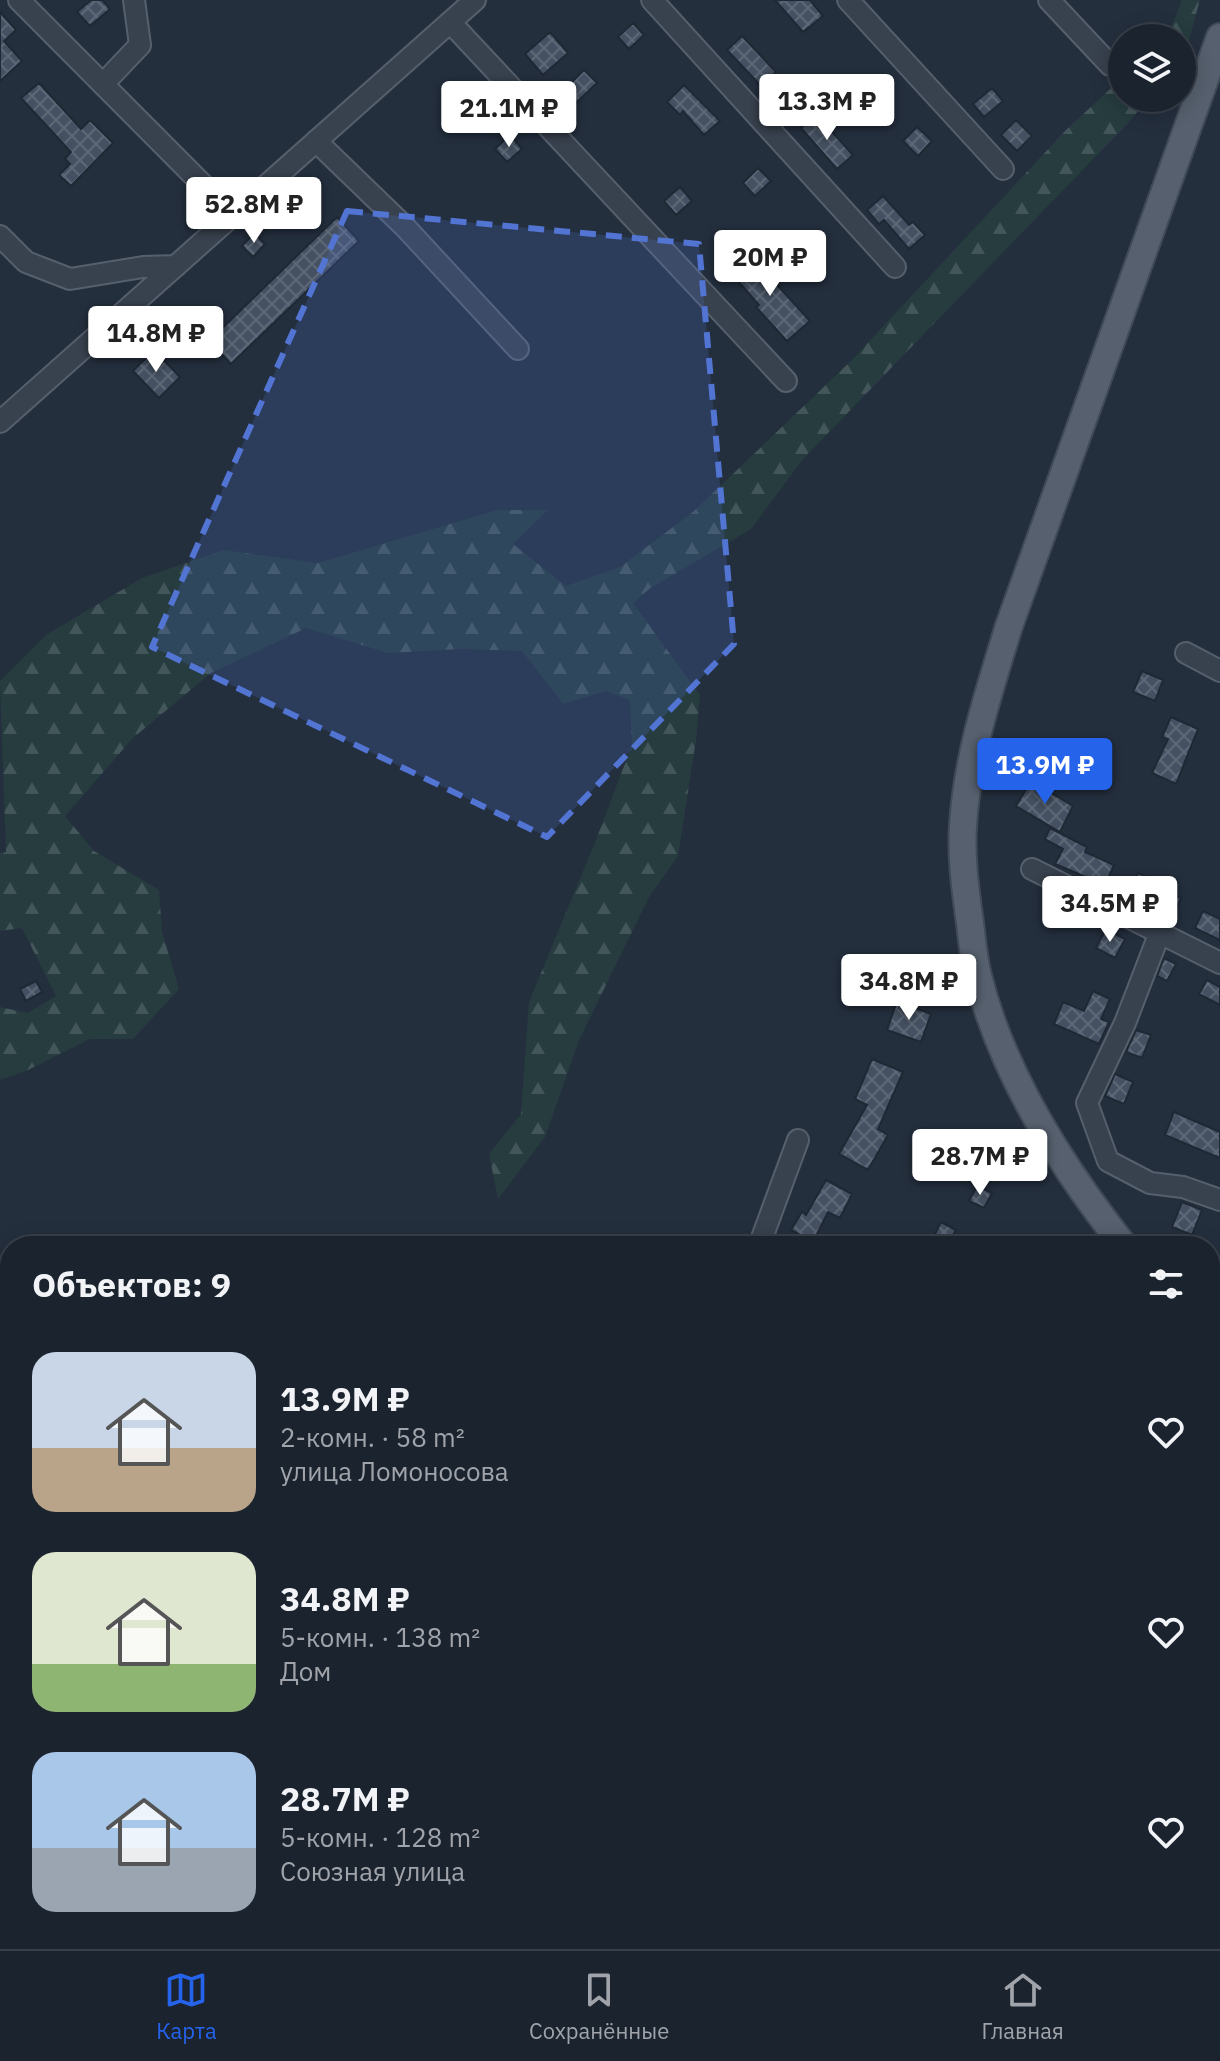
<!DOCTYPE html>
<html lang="ru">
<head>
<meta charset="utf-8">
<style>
  :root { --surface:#1b232e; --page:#282f3a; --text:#f1f3f6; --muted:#a0a4aa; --line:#39404a; --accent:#2563eb }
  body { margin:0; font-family:"IBM Plex Sans",sans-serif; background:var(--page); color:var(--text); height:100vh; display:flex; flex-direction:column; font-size:30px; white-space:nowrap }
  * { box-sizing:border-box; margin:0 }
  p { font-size:26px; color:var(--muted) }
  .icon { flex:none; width:44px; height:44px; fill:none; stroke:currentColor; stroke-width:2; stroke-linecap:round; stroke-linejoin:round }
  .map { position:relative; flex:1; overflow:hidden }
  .side { position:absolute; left:0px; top:1236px; width:1220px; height:714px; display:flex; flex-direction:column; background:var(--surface); border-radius:32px 32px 0 0; box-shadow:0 4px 20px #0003,0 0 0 2px var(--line) }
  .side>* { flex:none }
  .buttons { position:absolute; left:1108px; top:24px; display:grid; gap:16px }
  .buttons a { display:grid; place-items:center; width:88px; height:88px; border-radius:50%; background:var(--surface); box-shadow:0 4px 20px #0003,0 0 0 2px var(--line); font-size:40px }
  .price { position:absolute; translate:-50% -68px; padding:0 18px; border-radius:8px; background:#fff; color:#222; font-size:26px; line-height:52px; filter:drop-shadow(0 2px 4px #0008) }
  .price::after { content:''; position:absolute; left:50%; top:48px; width:24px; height:18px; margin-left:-12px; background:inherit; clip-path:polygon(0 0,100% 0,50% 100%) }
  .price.current { background:var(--accent); color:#fff }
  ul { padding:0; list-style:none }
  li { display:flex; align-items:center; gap:24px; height:200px; padding:0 32px }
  li span { display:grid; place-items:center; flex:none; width:224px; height:160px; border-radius:24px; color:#555 }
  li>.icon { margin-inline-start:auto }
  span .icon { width:96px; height:96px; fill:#fffc; stroke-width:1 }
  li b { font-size:34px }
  h2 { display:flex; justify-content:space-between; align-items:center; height:96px; padding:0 32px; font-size:34px }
  .tabs { display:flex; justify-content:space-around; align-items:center; height:112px; border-top:2px solid var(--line); background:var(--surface); font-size:22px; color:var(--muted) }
  .tabs a { display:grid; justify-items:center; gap:4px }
  .tabs .current { color:var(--accent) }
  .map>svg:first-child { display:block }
  .forest { fill:url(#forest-firs) }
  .building { fill:url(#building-cross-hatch); stroke:#1f2835; stroke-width:2 }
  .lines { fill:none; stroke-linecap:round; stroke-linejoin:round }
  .minor-casing { stroke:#565f6c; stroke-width:24 }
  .major-casing { stroke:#414a57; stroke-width:30 }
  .path { stroke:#44595c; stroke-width:3; stroke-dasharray:6 6; stroke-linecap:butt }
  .minor { stroke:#38414e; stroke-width:20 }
  .major { stroke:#56606e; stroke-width:26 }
  .marked { fill:#5274d3; fill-opacity:0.2; stroke:#5274d3; stroke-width:6; stroke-dasharray:16 10; stroke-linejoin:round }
</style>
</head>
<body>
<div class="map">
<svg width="1220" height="1949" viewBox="0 0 1220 1949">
  <defs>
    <pattern id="forest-firs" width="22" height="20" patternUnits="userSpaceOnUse" patternTransform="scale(2)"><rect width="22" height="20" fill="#263c3f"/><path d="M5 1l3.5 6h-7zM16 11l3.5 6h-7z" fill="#435659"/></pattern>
    <pattern id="building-cross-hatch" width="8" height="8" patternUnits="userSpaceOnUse" patternTransform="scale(2)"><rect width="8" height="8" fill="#455162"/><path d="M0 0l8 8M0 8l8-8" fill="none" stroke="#5d6877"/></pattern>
  </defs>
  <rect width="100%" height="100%" fill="#242f3e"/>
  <path class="forest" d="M1182,0H1200L1186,50L1182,55V38H1160L1173,23Z
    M1122,78V98H1148L1131,120L803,459L751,529L649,589L633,603L700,695L696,740L678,856L649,897L579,1040L545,1137L498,1199L489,1154L521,1114L529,1002L596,840L632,745L630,700L606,691L563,704L522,651L460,649L388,653L306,628L211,673L133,738L65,816L94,851L159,890L162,932L179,989L133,1039H90L28,1070L0,1080V1007L28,1013L56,996L22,928L0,931V853L6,852L0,681L46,635L142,578L224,550L318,563L497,510H548L513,544L566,586L620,567L693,512L852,360L1065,131Z"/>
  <path class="building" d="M91,0H102L110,9L90,26L77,12Z
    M775,0H810L823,16L803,32Z
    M0,12L16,30L4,41L22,61L0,81Z
    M633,23L644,35L629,49L618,37Z
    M550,32L568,53L543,75L525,54Z
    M742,36L776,72L761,86L727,50Z
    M584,70L597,83L576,103L564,90Z
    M39,83L81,129L90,120L113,143L71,186L59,175L70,164L65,159L71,152L21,98Z
    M684,85L720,121L704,135L683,111L680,115L667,102Z
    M992,88L1003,101L984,117L973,104Z
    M469,96L485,114L467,130L451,112Z
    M816,114L853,155L837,169L801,128Z
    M1016,120L1032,136L1017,151L1001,135Z
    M917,127L932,141L918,156L903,141Z
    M510,135L522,149L507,162L495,149Z
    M758,168L771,181L755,196L743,183Z
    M680,187L692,201L676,215L664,201Z
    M883,196L909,225L913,222L925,235L909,249L884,220L879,224L867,210Z
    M337,217L359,241L231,364L209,341Z
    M254,233L265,244L253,257L242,246Z
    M754,253L770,270L766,273L810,321L787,341L756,307L759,305L731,273Z
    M154,350L180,377L159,398L133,371Z
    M1142,671L1163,680L1155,701L1133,692Z
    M1171,717L1198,729L1176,784L1152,773L1168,739L1162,737Z
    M1031,781L1073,806L1060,832L1016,806Z
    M1050,828L1087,847L1085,852L1114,865L1105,885L1055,864L1063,849L1045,839Z
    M1138,873L1156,881L1153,886L1181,898L1172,917L1127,895Z
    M1203,911L1220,919V940L1195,928Z
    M1106,929L1125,939L1115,958L1096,948Z
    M1164,958L1176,964L1167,981L1157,976Z
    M1207,980L1220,987V1005L1199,994Z
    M36,981L42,992L26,1001L20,989Z
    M1093,991L1110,999L1101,1019L1109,1022L1099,1044L1054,1024L1063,1002L1084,1011Z
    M897,1001L931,1014L921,1042L887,1030Z
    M1136,1030L1151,1035L1142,1058L1126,1052Z
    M872,1059L903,1072L878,1129L888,1135L868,1170L839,1154L867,1105L855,1099Z
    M1115,1074L1133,1082L1124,1104L1105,1096Z
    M1174,1112L1220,1132V1158L1165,1135Z
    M998,1142L1018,1152L1010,1167L990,1158Z
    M826,1180L852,1194L840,1218L828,1212L813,1242L791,1230L802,1212L806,1215Z
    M977,1186L992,1193L984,1208L969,1201Z
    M1182,1202L1202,1210L1192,1235L1172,1227Z
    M941,1222L956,1230L947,1246L931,1242Z"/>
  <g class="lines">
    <defs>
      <path id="minor" d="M19,0L233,215
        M652,0L895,267
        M848,0L1003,169
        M1049,0L1110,65
        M450,22L786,381
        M103,84L140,45L134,0
        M316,141L405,227L518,349
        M0,236L26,262L70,279L143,267L176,266
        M0,422L475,0
        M1186,653L1220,671
        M1032,869L1220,963
        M1160,932L1125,1023L1087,1103L1108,1161L1150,1183L1183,1187L1220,1200
        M759,1246L798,1140
        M1210,1656L1220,1661
        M558,1940L578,1949
        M997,1940L1017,1949
        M0,1946L10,1928
        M263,1949L264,1940"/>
      <path id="major" d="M1124,1246C1063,1169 1002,1073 978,976C973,957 972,936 969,916C965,887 961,856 963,826C967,757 989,691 1009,626L1220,37
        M1210,1345L1220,1357"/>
    </defs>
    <use href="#minor" class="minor-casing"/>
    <use href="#major" class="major-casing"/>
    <path class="path" d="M0,1406L10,1423"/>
    <use href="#minor" class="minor"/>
    <use href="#major" class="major"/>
  </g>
  <path class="marked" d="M347,211L699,244L734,644L547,837L152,647Z"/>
</svg>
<div class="buttons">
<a><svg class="icon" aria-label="layers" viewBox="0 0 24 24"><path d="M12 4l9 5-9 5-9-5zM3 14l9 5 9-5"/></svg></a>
</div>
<b class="price" style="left:827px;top:142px">13.3M ₽</b>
<b class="price" style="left:509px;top:149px">21.1M ₽</b>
<b class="price" style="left:254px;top:245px">52.8M ₽</b>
<b class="price" style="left:770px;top:298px">20M ₽</b>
<b class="price" style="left:156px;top:374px">14.8M ₽</b>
<b class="price current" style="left:1045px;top:806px">13.9M ₽</b>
<b class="price" style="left:1110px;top:944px">34.5M ₽</b>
<b class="price" style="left:909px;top:1022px">34.8M ₽</b>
<b class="price" style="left:980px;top:1197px">28.7M ₽</b>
<section class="side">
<h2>Объектов: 9<svg class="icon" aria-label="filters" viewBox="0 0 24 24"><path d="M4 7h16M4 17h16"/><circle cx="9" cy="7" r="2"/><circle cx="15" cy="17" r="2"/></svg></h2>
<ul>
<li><span style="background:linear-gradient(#c9d6e8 60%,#b9a48a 0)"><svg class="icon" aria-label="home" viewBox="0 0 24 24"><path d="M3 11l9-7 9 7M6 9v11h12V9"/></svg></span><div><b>13.9M ₽</b><p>2-комн. · 58 m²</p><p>улица Ломоносова</p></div><svg class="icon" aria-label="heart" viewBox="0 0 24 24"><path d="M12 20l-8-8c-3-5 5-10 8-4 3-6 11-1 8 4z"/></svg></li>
<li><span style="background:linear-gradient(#dfe7d0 70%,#8fb573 0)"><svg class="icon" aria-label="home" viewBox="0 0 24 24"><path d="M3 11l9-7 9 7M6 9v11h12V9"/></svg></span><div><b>34.8M ₽</b><p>5-комн. · 138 m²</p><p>Дом</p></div><svg class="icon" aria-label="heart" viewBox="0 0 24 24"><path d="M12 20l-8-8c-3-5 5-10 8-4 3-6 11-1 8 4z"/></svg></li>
<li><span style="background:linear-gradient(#a9c7e8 60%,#9aa5b1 0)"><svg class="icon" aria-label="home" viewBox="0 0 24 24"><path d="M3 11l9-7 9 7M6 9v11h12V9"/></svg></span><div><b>28.7M ₽</b><p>5-комн. · 128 m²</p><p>Союзная улица</p></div><svg class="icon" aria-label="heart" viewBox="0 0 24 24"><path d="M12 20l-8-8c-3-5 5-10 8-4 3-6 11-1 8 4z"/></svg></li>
</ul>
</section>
</div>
<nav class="tabs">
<a class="current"><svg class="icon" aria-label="map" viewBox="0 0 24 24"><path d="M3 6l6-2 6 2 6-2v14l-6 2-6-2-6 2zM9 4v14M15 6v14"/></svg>Карта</a>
<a><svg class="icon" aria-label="saved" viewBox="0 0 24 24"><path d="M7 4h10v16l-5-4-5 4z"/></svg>Сохранённые</a>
<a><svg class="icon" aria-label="home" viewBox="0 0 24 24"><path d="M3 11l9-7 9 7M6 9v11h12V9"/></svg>Главная</a>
</nav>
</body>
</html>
